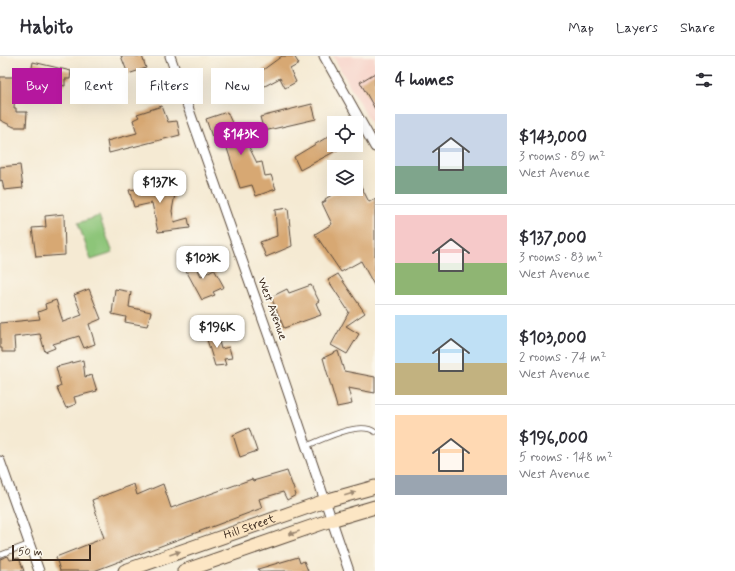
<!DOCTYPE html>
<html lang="en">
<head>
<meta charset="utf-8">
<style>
  :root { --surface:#fff; --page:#f7f7f7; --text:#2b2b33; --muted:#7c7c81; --line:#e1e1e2; --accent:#b5179e }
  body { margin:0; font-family:Mynerve,sans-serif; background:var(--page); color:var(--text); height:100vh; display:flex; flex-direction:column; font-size:15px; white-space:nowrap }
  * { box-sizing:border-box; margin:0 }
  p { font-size:13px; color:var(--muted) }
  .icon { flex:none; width:22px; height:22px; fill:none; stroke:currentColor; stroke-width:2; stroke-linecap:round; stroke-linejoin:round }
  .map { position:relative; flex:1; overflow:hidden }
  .panel { display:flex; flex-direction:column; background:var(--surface); width:360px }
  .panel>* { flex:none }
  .guide { position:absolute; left:12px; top:12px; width:303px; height:36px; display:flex; gap:8px }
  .fabs { position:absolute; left:327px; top:60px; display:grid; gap:8px }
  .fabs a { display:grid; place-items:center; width:36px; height:36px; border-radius:0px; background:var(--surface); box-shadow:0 4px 16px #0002; font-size:20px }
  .scale { position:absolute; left:12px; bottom:10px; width:79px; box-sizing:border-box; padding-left:4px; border:2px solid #3b2a1e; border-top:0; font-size:11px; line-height:14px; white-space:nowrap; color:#3b2a1e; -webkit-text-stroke:3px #fbf7ec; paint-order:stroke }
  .price { position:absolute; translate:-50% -34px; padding:0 9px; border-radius:8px; background:#fff; color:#222; font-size:13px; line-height:26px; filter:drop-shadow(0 1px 2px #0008) }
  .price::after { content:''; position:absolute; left:50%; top:24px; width:12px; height:9px; margin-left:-6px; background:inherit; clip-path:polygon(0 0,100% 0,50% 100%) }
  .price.on { background:var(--accent); color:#fff }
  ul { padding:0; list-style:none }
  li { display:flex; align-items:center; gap:12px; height:100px; padding:0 20px }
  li+li { border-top:1px solid var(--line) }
  li span { display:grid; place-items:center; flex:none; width:112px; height:80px; border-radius:0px; color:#555 }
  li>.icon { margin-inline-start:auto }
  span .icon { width:48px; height:48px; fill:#fffc; stroke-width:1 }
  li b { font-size:17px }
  h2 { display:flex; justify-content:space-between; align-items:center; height:48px; padding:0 20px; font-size:17px }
  .chip { padding:0 14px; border-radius:0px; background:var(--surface); box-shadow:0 4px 16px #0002; font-size:14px; line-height:36px }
  .chip.on { background:var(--accent); color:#fff }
  header { display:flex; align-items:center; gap:24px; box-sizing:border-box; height:56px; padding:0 20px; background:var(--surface); border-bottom:1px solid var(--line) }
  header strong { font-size:19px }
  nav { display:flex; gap:22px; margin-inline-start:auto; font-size:14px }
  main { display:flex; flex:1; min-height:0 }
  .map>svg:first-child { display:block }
  .built { fill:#f7d1c7 }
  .green { fill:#8dc579; stroke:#64784c }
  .building { fill:#d7a873 }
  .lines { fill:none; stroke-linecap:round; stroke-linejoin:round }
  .service-casing { stroke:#574739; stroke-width:6 }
  .minor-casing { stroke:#574739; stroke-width:11 }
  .secondary-casing { stroke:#574739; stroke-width:15 }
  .service { stroke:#fff; stroke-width:4.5 }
  .minor { stroke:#fff; stroke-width:9 }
  .secondary { stroke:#fce6c4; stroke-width:13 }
  .oneway { fill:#9c8871 }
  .labels { text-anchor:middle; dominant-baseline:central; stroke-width:3.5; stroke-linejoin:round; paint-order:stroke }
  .street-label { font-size:12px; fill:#3b2a1e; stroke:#fbf7ec }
</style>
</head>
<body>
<header>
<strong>Habito</strong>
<nav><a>Map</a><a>Layers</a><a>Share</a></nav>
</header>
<main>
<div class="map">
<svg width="375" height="515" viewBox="0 0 375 515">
  <rect width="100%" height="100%" fill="#fbf7ec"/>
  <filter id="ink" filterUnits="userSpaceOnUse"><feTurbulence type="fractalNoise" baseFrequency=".025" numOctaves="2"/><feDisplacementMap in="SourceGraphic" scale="8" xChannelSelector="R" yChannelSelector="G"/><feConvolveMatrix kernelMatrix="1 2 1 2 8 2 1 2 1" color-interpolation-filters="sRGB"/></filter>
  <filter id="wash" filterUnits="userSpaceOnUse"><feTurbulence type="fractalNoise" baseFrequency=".012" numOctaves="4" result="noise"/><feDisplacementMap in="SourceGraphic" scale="16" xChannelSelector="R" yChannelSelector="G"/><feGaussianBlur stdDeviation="0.9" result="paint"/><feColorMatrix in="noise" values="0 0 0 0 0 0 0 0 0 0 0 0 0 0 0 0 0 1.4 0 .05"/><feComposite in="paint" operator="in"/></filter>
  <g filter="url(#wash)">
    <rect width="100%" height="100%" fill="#f5ead3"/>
    <path class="built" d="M333,0H375V75Z"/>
    <path class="green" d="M99,160L113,197L91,204L78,167Z"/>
    <g id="blocks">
      <path class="building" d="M121,0H142L146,12L128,18Z
        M282,0H294L299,8L290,13L296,26L285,32L280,22L263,31L256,19Z
        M33,6L71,15L70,23H65V30L30,23Z
        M375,17V53L360,26Z
        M0,21H16L14,52H16V56H27L26,71H14L0,64Z
        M312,48L316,63L264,75L260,61Z
        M162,50L168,66L177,65L180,79L109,97L107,85L137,77L133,64L139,61L137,58Z
        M227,56L238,80L243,79L257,107L262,106L265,120L271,119L276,133L256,140L252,129L240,132L222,77L212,81L206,63Z
        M334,77V89H347L300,114L294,101Z
        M20,109L23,132L4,134L2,124L0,125V111Z
        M153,121L177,127L172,155L174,166L188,162L190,172L158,176L152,147L134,151L129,134L152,131Z
        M360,128L369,146L375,143V231L361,205L341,216L315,178L332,168L322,147L326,145L325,143L342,133H356V130Z
        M288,152L292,190L266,201L260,186L277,180L275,154Z
        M64,158L65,199L36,201L32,172L46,171L45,160Z
        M193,203L201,220L214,213L224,231L213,236L215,239L202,244L182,207Z
        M338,218L365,257L346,270L359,278L347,298L331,289L349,256L328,224Z
        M311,229L319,245L316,247L321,259L284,272L271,241L287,233L289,237Z
        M89,233L101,263L89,268L95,288L84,292L79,280L53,288L55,292L45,296L40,278L14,281L15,296H2V292H0V267L40,263L38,256L46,253L45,248L56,244L63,266L82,259L74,239Z
        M115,233L131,236L129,251L151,256L147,270L125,266L126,261L112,258Z
        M216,274L221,293L229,291L232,302L224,303L226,309L215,310L205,277Z
        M338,295L344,315L375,321V337L348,332L352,348L337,351L323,302Z
        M83,304L85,321L92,319L97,335L74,341L76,348L66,352L57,332L61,330L56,311Z
        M249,372L257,395L240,401L233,379Z
        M287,415L296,439L287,444L283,436L259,443L262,452L94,515H60L56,501L104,482L92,444L134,428L137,439L163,428L171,452L252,423L253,425Z
        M8,500L10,504L19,502L24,515H0V503Z
        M298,501L300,507L304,505L308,515H259L258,513Z"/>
    </g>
  </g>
  <g filter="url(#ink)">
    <use href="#blocks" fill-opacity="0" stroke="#574739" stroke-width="1"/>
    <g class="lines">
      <defs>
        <path id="service" d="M306,390C322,384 360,364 375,376
          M0,499L29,488"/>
        <path id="minor" d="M170,0L273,292L349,515
          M324,0L375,91
          M0,405L39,515"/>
        <g id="secondary">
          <path id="s1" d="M125,515L325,445L375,431"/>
          <path d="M184,515L331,464L375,451"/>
        </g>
      </defs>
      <use href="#service" class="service-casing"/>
      <use href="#minor" class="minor-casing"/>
      <use href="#secondary" class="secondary-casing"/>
      <use href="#service" class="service"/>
      <use href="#minor" class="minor"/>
      <use href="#secondary" class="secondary"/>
    </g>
    <defs><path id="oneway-solid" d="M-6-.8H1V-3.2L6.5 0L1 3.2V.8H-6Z"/></defs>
    <g class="oneway">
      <use href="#oneway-solid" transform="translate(350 438) rotate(-16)"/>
      <use href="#oneway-solid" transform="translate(294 477) rotate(161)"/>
      <use href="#oneway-solid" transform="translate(175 497) rotate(-19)"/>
    </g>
  </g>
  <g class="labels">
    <g class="street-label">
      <text transform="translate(272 253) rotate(70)">West Avenue</text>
      <text stroke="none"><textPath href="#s1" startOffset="132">Hill Street</textPath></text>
    </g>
  </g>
</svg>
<div class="fabs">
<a><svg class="icon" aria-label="locate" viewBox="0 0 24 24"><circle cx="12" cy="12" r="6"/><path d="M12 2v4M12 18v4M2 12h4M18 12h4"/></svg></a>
<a><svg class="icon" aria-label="layers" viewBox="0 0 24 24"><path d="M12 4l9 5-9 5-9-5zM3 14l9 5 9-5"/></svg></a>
</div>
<div class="scale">50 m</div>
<b class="price on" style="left:241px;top:100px">$143K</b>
<b class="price" style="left:160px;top:148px">$137K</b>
<b class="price" style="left:203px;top:224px">$103K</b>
<b class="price" style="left:217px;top:293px">$196K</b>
<div class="guide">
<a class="chip on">Buy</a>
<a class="chip">Rent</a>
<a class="chip">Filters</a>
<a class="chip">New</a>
</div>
</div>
<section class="panel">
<h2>4 homes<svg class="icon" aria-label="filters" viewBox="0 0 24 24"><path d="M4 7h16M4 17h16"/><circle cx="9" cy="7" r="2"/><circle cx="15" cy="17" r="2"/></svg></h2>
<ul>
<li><span style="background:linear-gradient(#c9d6e8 65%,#7fa58c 0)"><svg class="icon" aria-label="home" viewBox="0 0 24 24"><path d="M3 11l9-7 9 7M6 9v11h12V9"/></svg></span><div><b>$143,000</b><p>3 rooms · 89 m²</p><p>West Avenue</p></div></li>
<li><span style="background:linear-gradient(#f6c9c9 60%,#8fb573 0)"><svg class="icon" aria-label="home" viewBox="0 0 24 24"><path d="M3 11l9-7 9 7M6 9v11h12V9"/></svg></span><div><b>$137,000</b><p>3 rooms · 83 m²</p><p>West Avenue</p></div></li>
<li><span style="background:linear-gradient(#bfe0f5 60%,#c2b280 0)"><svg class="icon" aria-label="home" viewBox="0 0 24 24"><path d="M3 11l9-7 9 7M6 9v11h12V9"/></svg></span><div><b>$103,000</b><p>2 rooms · 74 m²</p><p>West Avenue</p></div></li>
<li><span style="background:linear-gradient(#ffd9b3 75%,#9aa5b1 0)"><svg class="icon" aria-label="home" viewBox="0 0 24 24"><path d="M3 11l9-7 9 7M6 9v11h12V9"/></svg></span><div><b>$196,000</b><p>5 rooms · 148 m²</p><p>West Avenue</p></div></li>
</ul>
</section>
</main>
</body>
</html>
